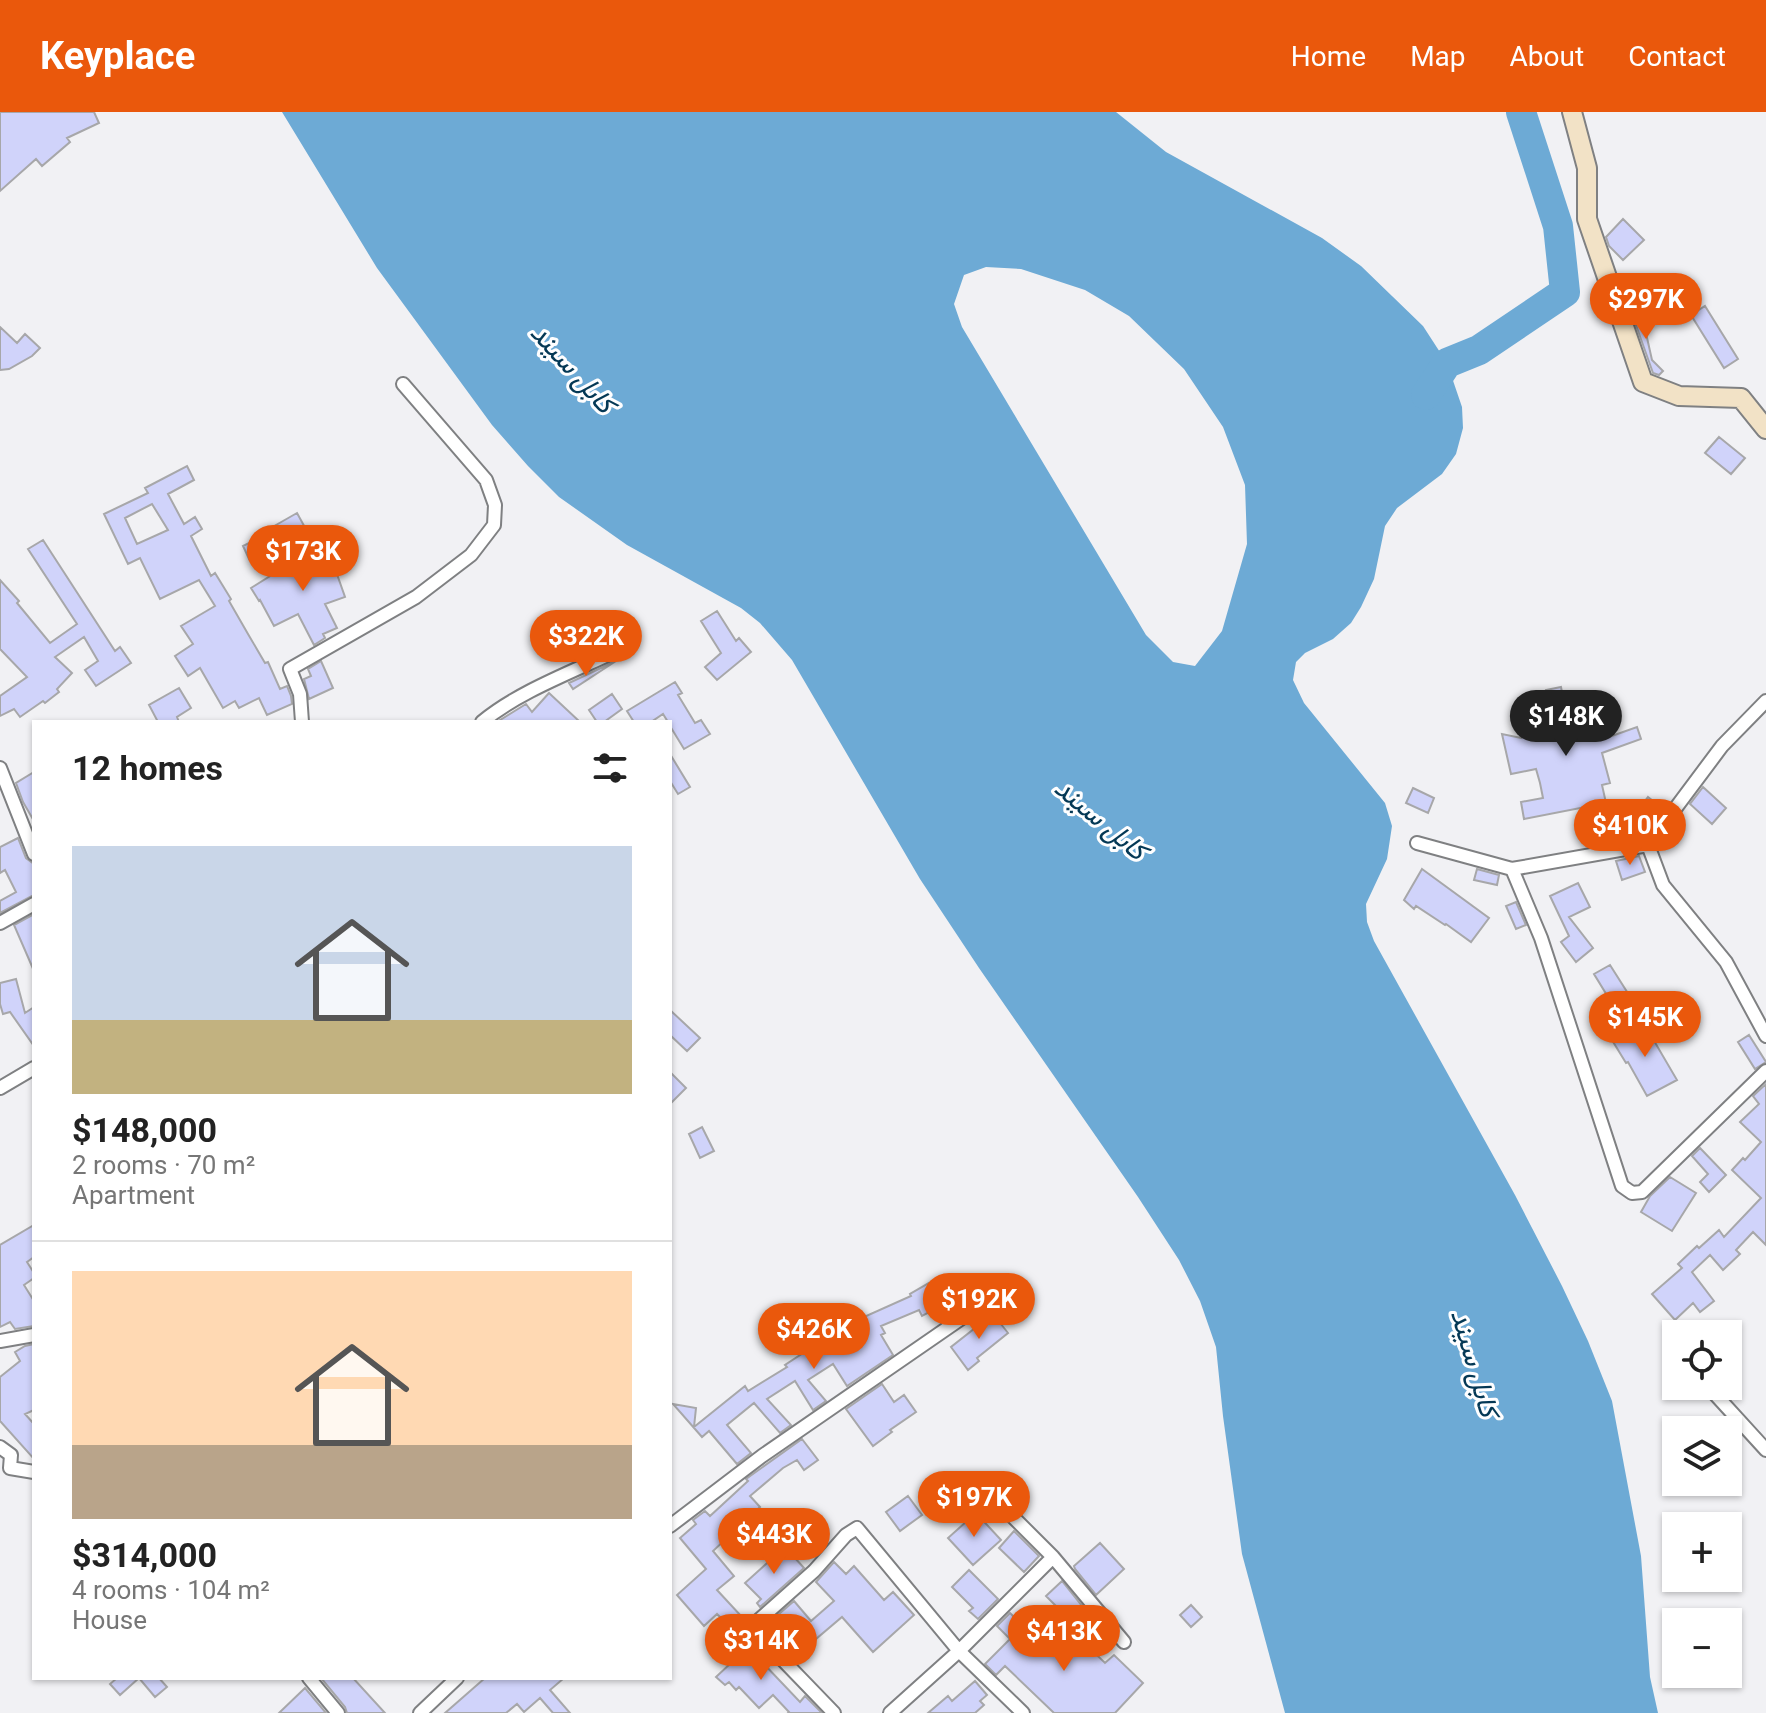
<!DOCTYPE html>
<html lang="en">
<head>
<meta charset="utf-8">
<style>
  :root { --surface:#fff; --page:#f2f2f2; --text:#222; --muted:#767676; --line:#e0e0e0; --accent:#ea580c }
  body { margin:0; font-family:Roboto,Vazirmatn,sans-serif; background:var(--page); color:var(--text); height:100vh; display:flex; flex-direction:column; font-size:30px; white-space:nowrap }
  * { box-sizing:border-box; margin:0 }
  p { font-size:26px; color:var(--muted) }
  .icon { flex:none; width:44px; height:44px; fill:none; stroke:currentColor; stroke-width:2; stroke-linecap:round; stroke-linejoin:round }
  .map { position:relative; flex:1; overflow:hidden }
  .drawer { position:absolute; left:32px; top:608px; width:640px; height:960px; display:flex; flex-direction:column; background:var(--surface); border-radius:0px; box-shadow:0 2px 6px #0004 }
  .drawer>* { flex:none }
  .buttons { position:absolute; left:1662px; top:1208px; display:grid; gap:16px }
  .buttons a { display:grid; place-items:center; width:80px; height:80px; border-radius:0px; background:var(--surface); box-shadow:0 2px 6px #0004; font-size:40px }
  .price { position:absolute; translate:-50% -68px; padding:0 18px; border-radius:28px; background:var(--accent); color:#fff; font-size:26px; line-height:52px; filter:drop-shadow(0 2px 4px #0008) }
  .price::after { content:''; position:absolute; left:50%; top:48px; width:24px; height:18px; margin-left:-12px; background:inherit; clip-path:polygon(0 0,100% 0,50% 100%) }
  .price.current { background:#222; color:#fff }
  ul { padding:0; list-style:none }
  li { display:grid; align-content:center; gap:16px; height:424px; padding:0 40px }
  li+li { border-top:2px solid var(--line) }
  li span { display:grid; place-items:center; height:248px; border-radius:0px; color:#555 }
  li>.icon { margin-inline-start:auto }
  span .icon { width:144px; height:144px; fill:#fffc; stroke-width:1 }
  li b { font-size:34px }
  h2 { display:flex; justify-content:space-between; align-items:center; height:96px; padding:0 40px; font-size:34px }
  header { display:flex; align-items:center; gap:48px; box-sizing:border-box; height:112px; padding:0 40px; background:var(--accent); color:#fff }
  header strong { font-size:38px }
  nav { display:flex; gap:44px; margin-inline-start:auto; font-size:28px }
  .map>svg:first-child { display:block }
  .water { fill:#6daad5; fill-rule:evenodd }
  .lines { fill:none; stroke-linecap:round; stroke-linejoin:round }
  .river { stroke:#6daad5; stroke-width:30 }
  .building { fill:#d0d3fa; stroke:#a7a7a9; stroke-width:2; fill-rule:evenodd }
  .street-casing { stroke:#7f8082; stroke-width:16 }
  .secondary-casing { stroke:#7f8082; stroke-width:22 }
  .street { stroke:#fff; stroke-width:12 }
  .secondary { stroke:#f2e2c6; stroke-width:18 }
  .labels { text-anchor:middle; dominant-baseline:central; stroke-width:6; stroke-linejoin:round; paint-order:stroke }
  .water-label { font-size:28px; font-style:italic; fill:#043855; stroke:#fefeff }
</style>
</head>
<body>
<header>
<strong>Keyplace</strong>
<nav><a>Home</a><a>Map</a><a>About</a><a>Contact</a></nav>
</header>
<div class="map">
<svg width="1766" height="1601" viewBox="0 0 1766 1601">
  <rect width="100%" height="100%" fill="#f1f1f4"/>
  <path class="water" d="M282,0H1116L1166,40L1322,126L1361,154L1423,214L1447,251L1462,295L1463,316L1456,342L1442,362L1397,396L1385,414L1374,467L1361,495L1351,511L1333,527L1305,541L1296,550L1293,568L1304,591L1385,691L1392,714L1387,747L1366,792L1367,810L1374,829L1515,1083L1562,1174L1588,1229L1612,1289L1641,1444L1650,1565L1658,1601H1285L1242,1442L1223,1304L1216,1235L1200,1189L1179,1148L1138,1085L979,856L920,767L792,548L760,511L741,496L627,433L559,385L528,354L492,313L377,156ZM986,155L1021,157L1085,178L1129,204L1184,257L1223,315L1245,373L1247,432L1222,519L1195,554L1173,550L1146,523L962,215L954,192L964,163Z"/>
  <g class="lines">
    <path class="river" d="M1426,283L1447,251L1479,238L1565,180L1558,114L1521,0"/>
  </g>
  <path class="building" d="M0,0H94L99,11L67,26L70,30L42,54L36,47L0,79Z
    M1623,107L1644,128L1623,148L1609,134L1606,125Z
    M1705,194L1738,247L1724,256L1691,203Z
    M1641,199L1652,248L1663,259L1659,263L1653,261L1632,202Z
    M0,215L17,231L25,222L40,236L32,244L9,257L0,258Z
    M1719,325L1745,346L1731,362L1705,341Z
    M187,354L194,368L168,382L184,412L195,405L202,417L191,424L211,464L215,461L231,487L229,489L248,522L265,551L268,550L280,577L287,574L291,584L292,592L267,603L259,586L239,596L235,589L223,596L200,556L188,564L175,544L193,532L181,514L215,494L199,468L160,487L140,446L128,452L104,402L148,381L145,376ZM152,392L168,418L137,432L125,406Z
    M297,401L308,421L249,447L243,434L271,420L269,417Z
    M43,428L115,539L120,535L131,551L96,574L85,558L98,549L84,525L55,545L72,561L57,577L59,580L45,591L43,589L20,605L14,597L0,604V584L27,565L0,537V468L19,489L17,491L50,531L77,512L28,437Z
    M320,433L330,452L333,451L345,485L325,492L337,516L323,522L325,526L314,533L298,502L274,514L260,488L259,489L251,476Z
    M717,499L736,529L739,526L751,540L717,568L705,555L721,541L701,509Z
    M321,549L333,576L309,587L304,567L311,564L308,557Z
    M616,549L573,577L569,571L601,556Z
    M675,570L682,581L678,583L695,611L701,608L710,622L684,637L670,614V610H668L663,602L651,610H634L627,599Z
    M1561,575L1568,613L1594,614L1597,587L1612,589L1609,625L1637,615L1641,627L1602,641L1610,671L1602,673L1606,691L1524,707L1521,690L1543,686L1540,671L1536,657L1511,662L1502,622L1521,626L1518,615L1552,608L1546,578Z
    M179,576L191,596L177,605L179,610H158L149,593Z
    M549,581L580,610H497L526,592L532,600Z
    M612,582L622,597L604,610H597L589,598Z
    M670,642L690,675L678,682L670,669Z
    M34,660V709L23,690L16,671Z
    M1703,675L1726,696L1712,712L1690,692Z
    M1413,676L1434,686L1428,701L1406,691Z
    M1648,685L1663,697L1649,715L1639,697Z
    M18,726L26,746L34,752V783L0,801V789L16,780L5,758L0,761V735Z
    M1639,744L1645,760L1622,768L1616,749Z
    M1422,757L1489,806L1471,830L1446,812L1445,813L1416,794L1414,797L1404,788Z
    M1477,757L1499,763L1497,773L1474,768Z
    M1578,771L1590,795L1569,805L1593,836L1576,850L1561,830L1569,824L1550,784Z
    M1516,790L1526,813L1516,817L1506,794Z
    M34,802V859L14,813Z
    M1610,853L1629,883L1613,893L1594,862Z
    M16,867L25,901L34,895V934L10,900L3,902L0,892V871Z
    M670,898L700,926L687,939L670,923Z
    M1643,910L1677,968L1647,984L1628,950L1626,951L1612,928Z
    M1749,923L1766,950L1755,957L1738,930Z
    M670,960L686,976L670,992Z
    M1766,972V1133L1753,1120L1736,1138L1740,1142L1723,1158L1710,1143L1692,1160L1714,1189L1700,1200L1693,1191L1675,1208L1652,1182L1682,1156L1678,1152L1697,1134L1699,1136L1719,1118L1724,1125L1761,1086L1732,1058L1743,1046L1745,1048L1761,1030L1740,1010L1759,992L1753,984Z
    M702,1015L714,1039L700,1046L689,1022Z
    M1700,1036L1726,1063L1709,1080L1700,1070L1708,1062L1692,1044Z
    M1670,1065L1696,1081L1672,1119L1641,1100L1650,1084Z
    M34,1113V1145L27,1150L34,1161V1166L24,1173L34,1189V1214L15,1217L10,1210L0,1215V1133Z
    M929,1171L941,1194L922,1204L919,1198L881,1214L885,1221L881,1223L893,1243L847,1274L833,1252L808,1268L826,1289L813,1298L795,1269L767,1287L791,1313L780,1321L754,1291L727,1313L751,1341L737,1352L709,1319L702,1325L673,1292L696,1296L694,1315L745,1274L748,1279L787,1255L785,1253L820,1230L847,1216L846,1213L911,1184L910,1182Z
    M993,1202L1008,1221L977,1246L979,1249L968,1258L951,1235Z
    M34,1232V1298L25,1302L34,1312V1347L0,1309V1265L20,1249L15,1240L25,1234Z
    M882,1272L894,1290L904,1283L916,1300L890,1318L892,1320L873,1334L846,1297Z
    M802,1327L818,1348L804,1358L797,1348L783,1356L750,1384L760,1395L713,1439L734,1464L717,1478L742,1505L731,1516L717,1502L704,1514L677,1483L706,1457L680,1426L696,1412L693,1408L705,1399L710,1404L748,1369L746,1367Z
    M908,1384L922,1403L900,1419L886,1400Z
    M976,1401L1001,1428L973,1453L948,1426Z
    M1014,1419L1039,1444L1024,1460L999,1436Z
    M1100,1431L1124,1457L1096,1483L1075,1457L1074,1454Z
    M785,1435L804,1456L760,1495L757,1491L761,1487L745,1471Z
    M834,1450L846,1462L854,1454L884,1488L893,1480L914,1503L873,1540L842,1505L810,1532L793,1513L783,1522L772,1508L794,1489L811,1509L834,1489L816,1470Z
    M969,1458L998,1487L978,1507L969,1499L973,1496L952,1475Z
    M1062,1469L1086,1499L1065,1518L1049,1501L1056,1494L1046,1484Z
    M1191,1493L1202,1505L1191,1515L1180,1503Z
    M1010,1501L1053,1543L1074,1521L1105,1551L1114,1543L1143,1571L1115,1601H1054L1005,1554L996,1563L985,1552L1010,1527L997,1514Z
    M744,1531L800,1590L805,1584L822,1601H788L789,1600L773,1583L759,1596L739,1575L736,1578L729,1570L725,1573L716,1565L731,1551L727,1547Z
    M117,1566H159L167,1575L155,1585L139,1566L120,1583L110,1572Z
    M321,1566H353L385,1601H347L345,1595Z
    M485,1566H564L550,1578L570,1601H553L540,1586L524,1600L517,1592L506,1601H445Z
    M975,1569L987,1583L980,1589L984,1593L975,1601H928L948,1584L952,1589Z
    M305,1576L326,1601H279Z"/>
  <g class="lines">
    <defs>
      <path id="street" d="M1766,589L1722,634L1648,733L1663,773L1726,850L1766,924
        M302,610L300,582L290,557L416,485L471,443L494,413L495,393L486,368L403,272
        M482,610C518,580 572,560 614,540
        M0,656L34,742
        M1417,731L1512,757L1648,733
        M1512,757L1541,826L1622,1074L1632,1081L1642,1080L1766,959
        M0,811L34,792
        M0,976L34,956
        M0,1229L34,1223
        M1714,1281L1766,1338
        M0,1335L11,1343L10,1356L34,1360
        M991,1383L1053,1445L1124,1530
        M670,1414L762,1344L975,1197
        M309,1566L338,1601
        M420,1601L457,1566
        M834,1601L751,1515L814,1459L846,1423L857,1416L959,1539L1023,1601
        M890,1601L959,1539L1053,1445"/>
      <path id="secondary" d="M1572,0L1587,56V107L1643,270L1679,284L1741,286L1766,317"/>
    </defs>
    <use href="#street" class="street-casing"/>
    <use href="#secondary" class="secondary-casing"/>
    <use href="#street" class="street"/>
    <use href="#secondary" class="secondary"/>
  </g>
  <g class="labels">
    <g class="water-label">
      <text transform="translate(573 256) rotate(48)">کابل سيند</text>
      <text transform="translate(1101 707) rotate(40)">کابل سيند</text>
      <text transform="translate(1475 1251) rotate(74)">کابل سيند</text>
    </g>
  </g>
</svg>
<div class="buttons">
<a><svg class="icon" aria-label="locate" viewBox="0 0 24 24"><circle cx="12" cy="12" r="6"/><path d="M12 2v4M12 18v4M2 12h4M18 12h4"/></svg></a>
<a><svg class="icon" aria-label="layers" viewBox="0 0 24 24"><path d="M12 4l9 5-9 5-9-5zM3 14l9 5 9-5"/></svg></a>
<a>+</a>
<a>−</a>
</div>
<b class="price" style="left:1646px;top:229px">$297K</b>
<b class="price" style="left:303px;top:481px">$173K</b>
<b class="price" style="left:586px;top:566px">$322K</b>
<b class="price current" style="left:1566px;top:646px">$148K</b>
<b class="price" style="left:1630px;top:755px">$410K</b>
<b class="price" style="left:1645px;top:947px">$145K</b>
<b class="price" style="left:979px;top:1229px">$192K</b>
<b class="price" style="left:814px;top:1259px">$426K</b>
<b class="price" style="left:974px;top:1427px">$197K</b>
<b class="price" style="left:774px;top:1464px">$443K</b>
<b class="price" style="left:1064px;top:1561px">$413K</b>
<b class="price" style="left:761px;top:1570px">$314K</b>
<section class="drawer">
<h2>12 homes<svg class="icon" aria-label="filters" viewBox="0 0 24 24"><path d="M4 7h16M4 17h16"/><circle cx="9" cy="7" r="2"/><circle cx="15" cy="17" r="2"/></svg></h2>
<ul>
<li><span style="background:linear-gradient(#c9d6e8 70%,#c2b280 0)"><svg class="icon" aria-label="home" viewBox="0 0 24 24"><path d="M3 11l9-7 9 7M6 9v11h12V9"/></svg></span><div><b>$148,000</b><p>2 rooms · 70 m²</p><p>Apartment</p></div></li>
<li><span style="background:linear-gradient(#ffd9b3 70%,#b9a48a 0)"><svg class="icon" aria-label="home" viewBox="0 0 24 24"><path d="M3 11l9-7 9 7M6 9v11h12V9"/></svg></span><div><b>$314,000</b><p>4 rooms · 104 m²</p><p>House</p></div></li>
</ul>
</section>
</div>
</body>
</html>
